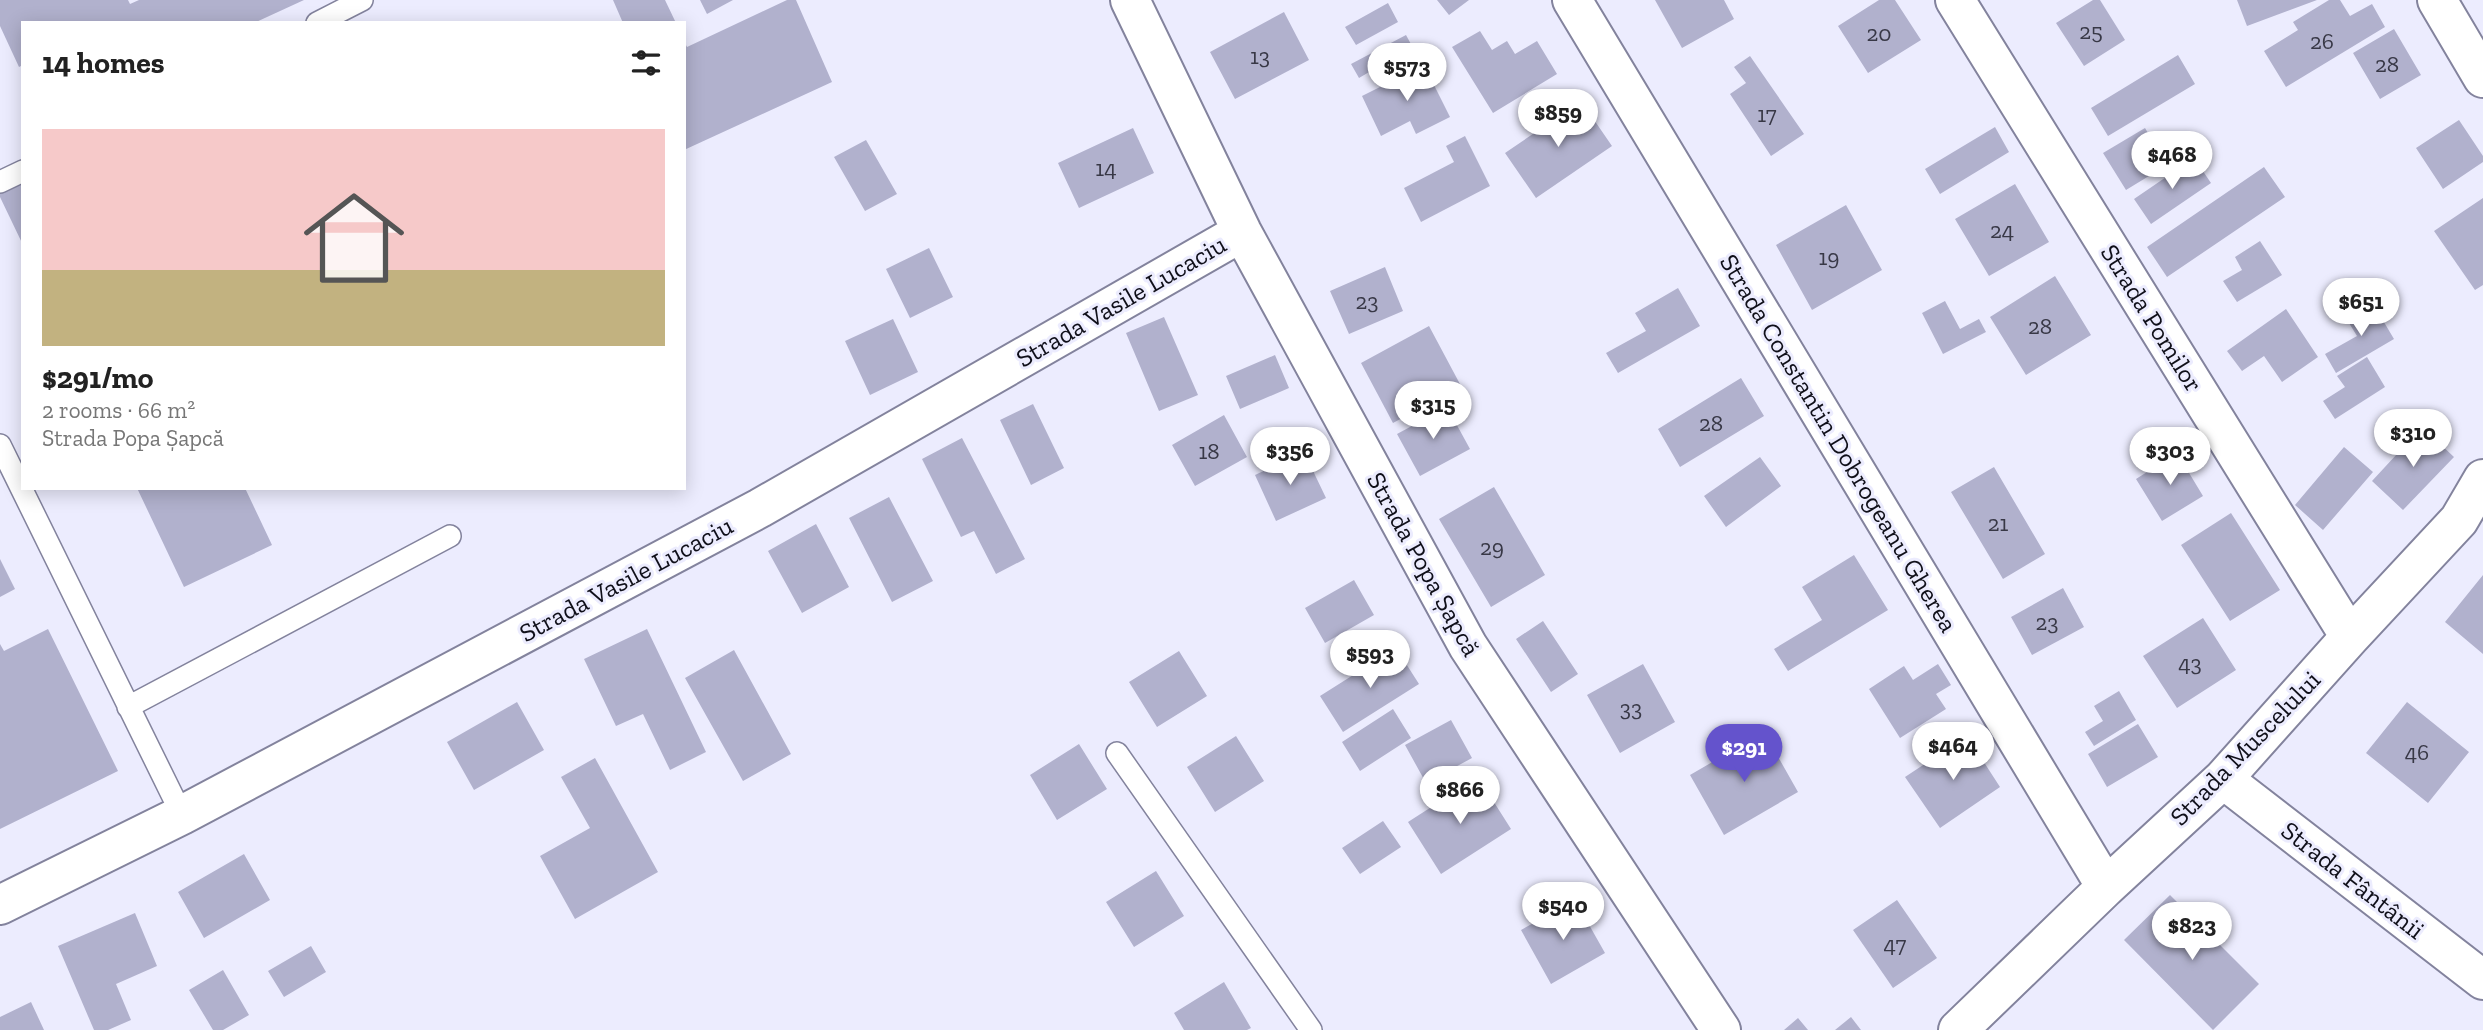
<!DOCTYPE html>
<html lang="en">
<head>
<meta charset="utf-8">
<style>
  :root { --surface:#fff; --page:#f2f2f2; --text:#222; --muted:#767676; --line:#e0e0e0; --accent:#6453cc }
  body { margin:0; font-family:"Zilla Slab",serif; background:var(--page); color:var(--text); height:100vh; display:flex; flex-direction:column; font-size:26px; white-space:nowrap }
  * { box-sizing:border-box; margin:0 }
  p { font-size:23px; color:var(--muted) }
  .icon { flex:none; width:38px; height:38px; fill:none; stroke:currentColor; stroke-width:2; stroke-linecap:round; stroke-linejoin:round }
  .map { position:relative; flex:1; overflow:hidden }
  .panel { position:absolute; left:21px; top:21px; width:665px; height:469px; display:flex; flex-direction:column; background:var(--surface); border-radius:0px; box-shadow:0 4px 18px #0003 }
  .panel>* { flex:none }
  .price { position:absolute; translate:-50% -60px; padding:0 16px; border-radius:24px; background:#fff; color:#222; font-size:23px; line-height:46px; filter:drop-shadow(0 2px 4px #0008) }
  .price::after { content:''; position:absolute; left:50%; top:42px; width:21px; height:16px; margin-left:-10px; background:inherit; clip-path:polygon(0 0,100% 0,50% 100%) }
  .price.on { background:var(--accent); color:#fff }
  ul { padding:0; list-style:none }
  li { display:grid; align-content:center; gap:14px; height:371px; padding:0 21px }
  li+li { border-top:2px solid var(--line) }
  li span { display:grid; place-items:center; height:217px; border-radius:0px; color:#555 }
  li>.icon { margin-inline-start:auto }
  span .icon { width:126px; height:126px; fill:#fffc; stroke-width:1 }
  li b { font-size:30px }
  h2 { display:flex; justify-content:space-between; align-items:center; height:84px; padding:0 21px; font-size:30px }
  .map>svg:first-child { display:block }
  .building { fill:#b1b1cd }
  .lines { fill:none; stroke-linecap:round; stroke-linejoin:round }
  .lane-casing { stroke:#83839d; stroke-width:24 }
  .street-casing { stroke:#83839d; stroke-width:42 }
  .lane { stroke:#fff; stroke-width:21 }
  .street { stroke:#fff; stroke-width:38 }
  .labels { text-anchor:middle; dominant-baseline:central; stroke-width:6; stroke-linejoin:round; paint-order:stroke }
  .number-label { font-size:23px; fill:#383846 }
  .street-label { font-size:26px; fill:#0f0f19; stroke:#ececfe }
</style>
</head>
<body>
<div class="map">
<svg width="2483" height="1030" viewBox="0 0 2483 1030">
  <rect width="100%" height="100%" fill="#ececfe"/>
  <path class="building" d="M0,0H128L130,4L139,0H304L254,23H23V65L19,67L0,26Z
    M613,0H665L676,23H623Z
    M700,0H733L707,14Z
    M787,0H796L832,82L684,150V41L687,47Z
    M1437,0H1469L1449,15Z
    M1655,0H1724L1734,19L1682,48Z
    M1879,0H1895L1921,40L1868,73L1838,26Z
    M2093,0H2100L2125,40L2084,66L2056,23Z
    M2237,0H2317L2247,26Z
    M2329,0H2340L2350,16L2372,4L2385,27L2286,87L2264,51L2298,30L2293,22Z
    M1388,3L1398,22L1356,45L1345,27Z
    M1284,12L1309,60L1235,99L1210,52Z
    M2394,29L2421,75L2380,99L2353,53Z
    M1480,31L1492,50L1507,41L1515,54L1537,41L1557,74L1493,113L1452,47Z
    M1406,35L1419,59L1381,79L1376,68L1359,78L1351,64Z
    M2178,55L2195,84L2108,136L2091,108Z
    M1750,56L1804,134L1771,156L1730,94L1746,83L1734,67Z
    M1424,65L1450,117L1416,134L1410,121L1381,136L1362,96Z
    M1581,101L1612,146L1536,198L1505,153Z
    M2459,120L2483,156V162L2443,189L2416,148Z
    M1995,127L2009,152L1940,194L1925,169Z
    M1133,128L1154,173L1079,208L1058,163Z
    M2145,128L2167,165L2126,190L2103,153Z
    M1465,136L1490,186L1421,222L1404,188L1454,162L1446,146Z
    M866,140L897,194L865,211L834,157Z
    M2194,158L2211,183L2151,224L2134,199Z
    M2264,167L2285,197L2167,277L2147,247Z
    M23,179V245L0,197V190Z
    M2015,184L2049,242L1989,276L1955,219Z
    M2483,198V285L2475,290L2434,231Z
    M1846,205L1882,270L1812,310L1776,245Z
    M2260,241L2282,275L2237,302L2223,281L2242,270L2235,257Z
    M929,248L953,297L910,318L886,269Z
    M1385,267L1403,311L1349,334L1330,291Z
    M2055,276L2091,335L2026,375L1990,317Z
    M1678,288L1700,326L1618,373L1606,353L1646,331L1635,313Z
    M1945,301L1960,329L1979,319L1986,332L1943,354L1922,313Z
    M2372,302L2394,339L2336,373L2325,354L2357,336L2346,318Z
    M2286,309L2318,357L2282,382L2264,356L2242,371L2227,351Z
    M1164,317L1198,395L1159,411L1126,333Z
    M893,319L918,372L870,395L845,341Z
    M1429,326L1461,386L1393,423L1361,363Z
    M1275,355L1289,388L1240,409L1226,376Z
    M2367,357L2385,387L2335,419L2323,401L2345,387L2337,376Z
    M1741,378L1764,416L1680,467L1658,429Z
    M1033,404L1064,468L1031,485L1000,420Z
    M1447,407L1470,449L1420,476L1397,434Z
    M1224,415L1247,457L1195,486L1172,445Z
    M2422,427L2454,457L2403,510L2372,481Z
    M962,438L1025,559L996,574L974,531L961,537L922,459Z
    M2344,447L2373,472L2323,530L2295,505Z
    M1304,452L1326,498L1276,521L1255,475Z
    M2177,453L2203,496L2162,521L2136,479Z
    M1760,457L1781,486L1726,527L1704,496Z
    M1994,467L2045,554L2003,579L1951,492Z
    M1494,487L1545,575L1491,607L1439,519Z
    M137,488H245L272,545L184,587Z
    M889,497L933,581L892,602L849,518Z
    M2231,513L2280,590L2230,621L2181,545Z
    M816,524L849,587L802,613L768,551Z
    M1854,555L1888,610L1788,671L1774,649L1822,620L1802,587Z
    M0,559L15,589L0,597Z
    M2483,575V654L2445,622Z
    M1354,580L1374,615L1325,643L1305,608Z
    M2063,588L2084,627L2032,655L2011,617Z
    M2203,618L2236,670L2177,708L2143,656Z
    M1543,621L1578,674L1551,692L1516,639Z
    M48,629L118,771L0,829V644L4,651Z
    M647,629L706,752L670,770L643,714L616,726L584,659Z
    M1396,648L1419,684L1343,732L1320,696Z
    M734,650L791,754L743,781L685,678Z
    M1179,651L1207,696L1157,727L1129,682Z
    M1643,664L1675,722L1620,753L1587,695Z
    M1938,664L1951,685L1936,694L1946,709L1900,738L1869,689L1904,666L1913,680Z
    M2119,691L2136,720L2094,746L2085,732L2103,721L2094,706Z
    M517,702L544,750L474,790L447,742Z
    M2407,702L2469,752L2428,803L2366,753Z
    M1393,709L1411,738L1360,771L1342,742Z
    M1451,720L1472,758L1426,783L1405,745Z
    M2138,724L2158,757L2107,787L2088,754Z
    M1764,732L1798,792L1724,835L1690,775Z
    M1236,736L1264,781L1215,812L1187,767Z
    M1967,736L2000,787L1940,828L1905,777Z
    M1079,744L1107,789L1057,820L1030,775Z
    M595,758L658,872L575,919L540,856L590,828L561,777Z
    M1478,777L1511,829L1441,874L1408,822Z
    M1383,821L1401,847L1360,874L1342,848Z
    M244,854L270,900L204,938L178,892Z
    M1156,871L1184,916L1134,947L1106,902Z
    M2170,895L2259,984L2213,1030L2124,940Z
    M1575,900L1605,953L1551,984L1521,930Z
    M1897,900L1937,958L1893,988L1853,930Z
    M135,913L157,966L116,984L131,1020L108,1030H94L58,946Z
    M311,946L326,972L284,997L268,971Z
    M223,970L249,1015L223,1030H213L189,990Z
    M1224,982L1251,1028L1247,1030H1184L1174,1013Z
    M31,1002L44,1030H0V1017Z
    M1851,1017L1861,1030H1835Z
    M1798,1018L1808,1030H1784Z"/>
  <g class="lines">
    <defs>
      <path id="lane" d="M317,23L362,0
        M0,182L23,171
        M0,445L182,815
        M128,707L450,536
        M1117,753L1311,1030"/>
      <path id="street" d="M1130,0L1242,232L1468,646L1721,1030
        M1572,0L2106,887
        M1955,0L2350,637
        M2437,0L2483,78
        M2223,779L2483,980
        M0,905L182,815L760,508L1242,232
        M1958,1030L2106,887L2223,779L2350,637L2459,520L2483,479"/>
    </defs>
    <use href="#lane" class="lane-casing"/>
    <use href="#street" class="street-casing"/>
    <use href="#lane" class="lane"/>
    <use href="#street" class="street"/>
  </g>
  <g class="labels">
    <g class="number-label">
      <text x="2091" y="31">25</text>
      <text x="1879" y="33">20</text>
      <text x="2322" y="41">26</text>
      <text x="1260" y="56">13</text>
      <text x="2387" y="64">28</text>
      <text x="1767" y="114">17</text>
      <text x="1106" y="168">14</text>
      <text x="2002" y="230">24</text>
      <text x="1829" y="257">19</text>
      <text x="1367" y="301">23</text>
      <text x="2040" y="326">28</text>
      <text x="1711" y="423">28</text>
      <text x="1209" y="451">18</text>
      <text x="1998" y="523">21</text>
      <text x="1492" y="547">29</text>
      <text x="2047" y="622">23</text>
      <text x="2190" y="663">43</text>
      <text x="1631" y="708">33</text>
      <text x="2417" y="752">46</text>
      <text x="1895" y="944">47</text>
    </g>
    <g class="street-label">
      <text transform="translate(1121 301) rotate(-30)">Strada Vasile Lucaciu</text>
      <text transform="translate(2152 318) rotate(58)">Strada Pomilor</text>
      <text transform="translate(1839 443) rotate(59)">Strada Constantin Dobrogeanu Gherea</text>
      <text transform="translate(1424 564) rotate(61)">Strada Popa Șapcă</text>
      <text transform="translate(626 579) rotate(-28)">Strada Vasile Lucaciu</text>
      <text transform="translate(2245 748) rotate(-46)">Strada Muscelului</text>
      <text transform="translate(2353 880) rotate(38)">Strada Fântânii</text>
    </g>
  </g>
</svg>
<b class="price" style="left:1407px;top:103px">$573</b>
<b class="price" style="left:1558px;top:149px">$859</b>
<b class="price" style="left:2172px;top:191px">$468</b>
<b class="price" style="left:2361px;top:338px">$651</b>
<b class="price" style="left:1433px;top:441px">$315</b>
<b class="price" style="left:2413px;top:469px">$310</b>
<b class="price" style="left:1290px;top:487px">$356</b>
<b class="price" style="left:2170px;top:487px">$303</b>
<b class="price" style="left:1370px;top:690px">$593</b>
<b class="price" style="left:1953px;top:782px">$464</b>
<b class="price on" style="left:1744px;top:784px">$291</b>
<b class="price" style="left:1460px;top:826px">$866</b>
<b class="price" style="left:1563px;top:942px">$540</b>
<b class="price" style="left:2192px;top:962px">$823</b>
<section class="panel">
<h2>14 homes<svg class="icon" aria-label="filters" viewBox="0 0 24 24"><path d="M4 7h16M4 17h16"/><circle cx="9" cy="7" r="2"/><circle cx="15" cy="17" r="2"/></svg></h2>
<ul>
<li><span style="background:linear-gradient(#f6c9c9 65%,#c2b280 0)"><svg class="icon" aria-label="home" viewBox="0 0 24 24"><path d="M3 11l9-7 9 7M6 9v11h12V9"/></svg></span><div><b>$291/mo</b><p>2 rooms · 66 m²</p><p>Strada Popa Șapcă</p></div></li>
</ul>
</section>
</div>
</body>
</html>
